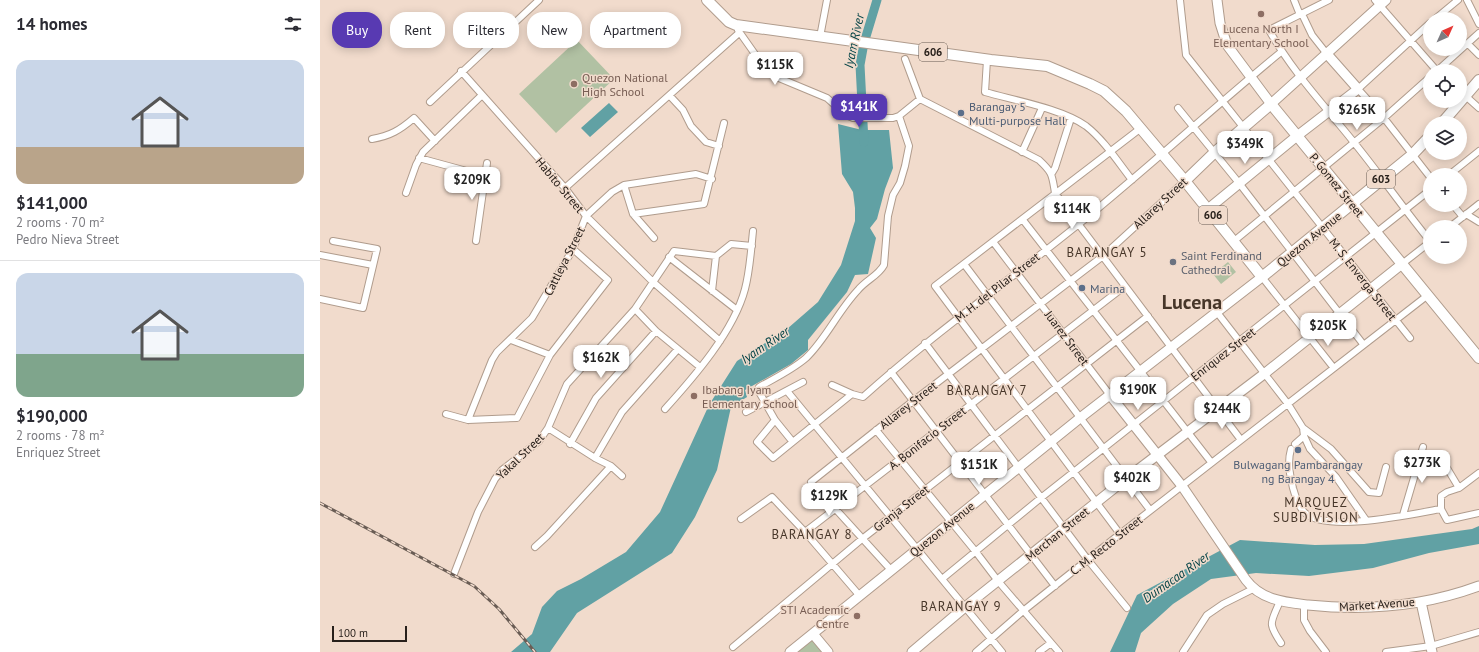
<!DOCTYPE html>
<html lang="en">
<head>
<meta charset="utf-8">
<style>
  :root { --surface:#fff; --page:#f2f2f3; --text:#2b2b33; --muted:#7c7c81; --line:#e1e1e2; --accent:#583ab2 }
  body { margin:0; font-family:"PT Sans",sans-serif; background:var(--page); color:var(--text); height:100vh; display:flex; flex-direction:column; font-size:15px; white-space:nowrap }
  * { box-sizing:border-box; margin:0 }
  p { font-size:13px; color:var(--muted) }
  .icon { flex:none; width:22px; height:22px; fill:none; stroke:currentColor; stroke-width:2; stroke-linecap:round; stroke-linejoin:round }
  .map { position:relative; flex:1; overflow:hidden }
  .panel { display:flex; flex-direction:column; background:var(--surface); width:320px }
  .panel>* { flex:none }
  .guide { position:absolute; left:12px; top:12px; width:380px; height:36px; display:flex; gap:8px }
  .needle { width:26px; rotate:45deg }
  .fabs { position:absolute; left:1103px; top:12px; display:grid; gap:8px }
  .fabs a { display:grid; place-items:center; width:44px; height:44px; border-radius:50%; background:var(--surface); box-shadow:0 2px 10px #0003; font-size:20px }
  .scale { position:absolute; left:12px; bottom:10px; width:75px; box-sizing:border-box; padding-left:4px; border:2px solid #28201b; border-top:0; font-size:11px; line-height:14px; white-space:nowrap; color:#28201b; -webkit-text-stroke:3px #f1dbcc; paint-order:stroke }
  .price { position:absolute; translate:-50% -34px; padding:0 9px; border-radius:8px; background:#fff; color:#222; font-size:13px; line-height:26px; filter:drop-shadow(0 1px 2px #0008) }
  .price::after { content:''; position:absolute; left:50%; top:24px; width:12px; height:9px; margin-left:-6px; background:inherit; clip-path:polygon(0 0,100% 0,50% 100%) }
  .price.selected { background:var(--accent); color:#fff }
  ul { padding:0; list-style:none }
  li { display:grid; align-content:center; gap:8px; height:212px; padding:0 16px }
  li+li { border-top:1px solid var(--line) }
  li span { display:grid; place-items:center; height:124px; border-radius:12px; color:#555 }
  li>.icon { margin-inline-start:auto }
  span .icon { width:72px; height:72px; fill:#fffc; stroke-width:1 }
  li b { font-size:17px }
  h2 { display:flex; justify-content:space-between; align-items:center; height:48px; padding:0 16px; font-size:17px }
  .chip { padding:0 14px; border-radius:16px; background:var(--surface); box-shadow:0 2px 10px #0003; font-size:14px; line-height:36px }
  .chip.selected { background:var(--accent); color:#fff }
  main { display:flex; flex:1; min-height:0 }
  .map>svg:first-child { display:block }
  .green { fill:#b1c1a3 }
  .water { fill:#61a1a4 }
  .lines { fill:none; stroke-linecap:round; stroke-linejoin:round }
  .river { stroke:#61a1a4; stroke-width:9 }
  .street-casing { stroke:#b09c8d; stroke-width:8 }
  .secondary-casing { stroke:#b09c8d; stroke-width:11 }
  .primary-casing { stroke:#b09c8d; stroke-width:12 }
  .street { stroke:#fff; stroke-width:6 }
  .secondary { stroke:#fff; stroke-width:9 }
  .primary { stroke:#fff; stroke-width:10 }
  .rail-casing { stroke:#6a5d55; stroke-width:3 }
  .rail { stroke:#f1dbcc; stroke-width:1.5; stroke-dasharray:4.5; stroke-linecap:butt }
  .education-dot { fill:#8d6e63; stroke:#f1dbcc; stroke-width:1.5 }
  .service-dot { fill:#5c6f8a; stroke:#f1dbcc; stroke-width:1.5 }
  .worship-dot { fill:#6b7280; stroke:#f1dbcc; stroke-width:1.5 }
  .labels { text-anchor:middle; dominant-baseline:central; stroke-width:3; stroke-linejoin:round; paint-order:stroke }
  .shield { fill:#f1dbcc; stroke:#645850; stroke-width:1 }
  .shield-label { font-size:11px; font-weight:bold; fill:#28201b }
  .education-label { font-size:12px; fill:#785e54; stroke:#f1dbcc; text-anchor:start }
  .service-label { font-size:12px; fill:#4e5e75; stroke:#f1dbcc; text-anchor:start }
  .street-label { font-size:12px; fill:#28201b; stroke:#f1dbcc }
  .worship-label { font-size:12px; fill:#5b616d; stroke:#f1dbcc; text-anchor:start }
  .water-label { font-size:13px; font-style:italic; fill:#044346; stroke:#f1dbcc }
  .neighbourhood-label { font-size:13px; letter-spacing:1px; fill:#473629; stroke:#f1dbcc }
  .town-label { font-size:20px; font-weight:bold; fill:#473629; stroke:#f1dbcc }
</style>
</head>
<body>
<main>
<section class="panel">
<h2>14 homes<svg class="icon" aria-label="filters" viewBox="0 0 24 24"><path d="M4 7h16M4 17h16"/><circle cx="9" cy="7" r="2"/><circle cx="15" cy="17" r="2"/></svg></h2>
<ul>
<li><span style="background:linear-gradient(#c9d6e8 70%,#b9a48a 0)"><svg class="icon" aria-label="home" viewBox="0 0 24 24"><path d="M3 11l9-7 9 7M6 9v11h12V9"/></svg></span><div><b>$141,000</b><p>2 rooms · 70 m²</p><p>Pedro Nieva Street</p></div></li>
<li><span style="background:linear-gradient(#c9d6e8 65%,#7fa58c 0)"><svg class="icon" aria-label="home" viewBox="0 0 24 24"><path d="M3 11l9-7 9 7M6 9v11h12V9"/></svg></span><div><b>$190,000</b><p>2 rooms · 78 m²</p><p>Enriquez Street</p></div></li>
</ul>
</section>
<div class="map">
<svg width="1159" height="652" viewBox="0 0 1159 652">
  <rect width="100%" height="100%" fill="#f1dbcc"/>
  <path class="green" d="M257,40L294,79L236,133L199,94Z
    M908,262L916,272L901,284L893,274Z
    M493,638L504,652H475Z"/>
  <path class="water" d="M289,103L298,112L270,137L261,128Z
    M518,124L542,130H569L573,168L565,189L557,219L550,228L556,238L548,274L535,275L527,292L488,340V350L471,364L425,390L427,397L411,407L397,470L375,517L352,553L257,613L230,652H191L212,634L222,607L237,591L261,579L306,552L340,512L389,405L417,361L467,329L498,302L521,265L535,221V208L533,192L522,174Z
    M1159,526V544L1109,553L1053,568L989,576L936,573L891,579L853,604L821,633L815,652H790L817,595L920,540L995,545L1044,544L1152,529Z"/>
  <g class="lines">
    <path class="river" d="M544,142L540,65L544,43L557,0"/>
    <defs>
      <path id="street" d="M860,0L866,55L1090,338
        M974,0L980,15
        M1009,0L949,30C972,71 1003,104 1032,140C1059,173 1083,208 1110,241
        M1055,0L1117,71
        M1147,0L1159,24
        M982,14L992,35L1007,54
        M1115,19L1138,0
        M1110,23L1038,89L1064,118L1110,177
        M418,30L442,64L459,78L507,98L526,115L533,118H573L579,116L600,99
        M500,37L507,0
        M1148,44L1159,55
        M585,59L600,99L719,160C733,173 732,175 735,193L921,440
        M667,60L665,92C693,100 743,109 766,126C784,140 798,162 812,180
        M141,71L245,188L266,216L332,281L400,341
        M1117,71L1159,33
        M1140,91L1159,108
        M350,96L363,110L371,126L386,142L399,146
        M110,102L219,0
        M858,108L919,183L1043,344
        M52,139C70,136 80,130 94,118L115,141
        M702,152L722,108
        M99,158L165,176
        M732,173L735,168L751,118
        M1129,175L1159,151
        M304,185L313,214L334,238
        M245,188L419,33
        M86,193L96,165L103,152L161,96
        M1133,205L1143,217
        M313,214L384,204L404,123
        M1146,214L1159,222
        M703,220L891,462
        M1130,227L1159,204
        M156,241L167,163
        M914,241L1064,118L1110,77
        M674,243L790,395
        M0,255L53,265
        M349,257L417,310
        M644,264L830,510
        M1082,264L1110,242
        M942,277L1013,367
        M392,291L396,256L411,244L432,246
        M0,299L43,308L57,249L13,241
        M315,309L336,331L380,367
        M896,311L968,404L983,428L984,436L990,449L1016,477L1046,520
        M191,340L230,355
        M605,343L768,560L807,608
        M571,372L735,586
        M512,385L532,394
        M467,391L682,652
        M345,409C374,377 414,331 425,289C430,270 431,250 433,231
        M426,412L483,382
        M126,414L148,420L197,418L230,355L288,280L253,249
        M148,420L172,360L177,352L212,318L253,249L266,216L292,192L304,185L376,174L392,179
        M455,420L437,442L453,458L532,394L543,397C612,335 687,282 759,224C828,168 893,108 961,52
        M228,428L275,458L291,466L302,476
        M983,428L1011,449L1049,492L1059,493L1066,467
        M556,430L656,552L678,581L739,652
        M472,441L455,420L438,390L439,387C455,378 472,370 486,358C506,339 518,311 538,290C546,280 558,276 564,265L568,216L573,195L580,183L585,166L589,146L579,116
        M250,444L276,398L336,331
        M975,444L984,436
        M971,449C967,463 970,475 973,488C976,498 978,506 985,513C1008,533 1092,514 1121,509
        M275,458L302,412L358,349
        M1124,463L1139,488
        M1159,473L1139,488L1127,492L1121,496V509L1127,520L1159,513
        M1083,515L1103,447
        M421,519L452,497L485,532L539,595
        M485,532L805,286
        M800,534L615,286L821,128
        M215,547L227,536L291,466
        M571,570L491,482L593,401L783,256L865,181
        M134,574L158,512L175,479L182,470L219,441L228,428L247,384L315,309L354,251L396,256
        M622,579L722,497L1110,190
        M960,601C951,623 947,622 961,643
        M984,604V620L990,631L1006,652
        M413,647L542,539L828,316
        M656,652L703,611L800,534L1108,295
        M719,652L731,643
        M863,652L887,615L903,604L933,589
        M1066,652L1111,646L1159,632"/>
      <path id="secondary" d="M897,0L900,23L907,45L951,104L1066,0
        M888,209L977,136L1038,89L1007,54
        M790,395L862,486L926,580C941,600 964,602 988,605C1045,611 1105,606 1159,586
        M1101,602L1112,652
        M493,634L508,652
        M470,652L760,418L942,277
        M592,652L645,607L807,478L944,374L1082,264"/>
      <path id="primary" d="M387,0L409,22L416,25L671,60L727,66L770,84L784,91L806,111L865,181L942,277L1092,155L1110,136
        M1122,123L1159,80
        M865,181L895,152L951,104L1159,358"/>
    </defs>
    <use href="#street" class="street-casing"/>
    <use href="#secondary" class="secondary-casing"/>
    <use href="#primary" class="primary-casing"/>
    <use href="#street" class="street"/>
    <use href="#secondary" class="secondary"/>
    <use href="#primary" class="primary"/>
    <defs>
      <path id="rail" d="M0,503L154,586L179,609L215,652"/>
    </defs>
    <use href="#rail" class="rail-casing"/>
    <use href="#rail" class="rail"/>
  </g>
  <g class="education-dot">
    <circle cx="941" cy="14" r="4"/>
    <circle cx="254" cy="84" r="4"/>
    <circle cx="374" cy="396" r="4"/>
    <circle cx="537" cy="616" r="4"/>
  </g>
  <g class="service-dot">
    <circle cx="641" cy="113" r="4"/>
    <circle cx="762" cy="288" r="4"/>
    <circle cx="978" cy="450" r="4"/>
  </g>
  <circle class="worship-dot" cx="853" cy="262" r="4"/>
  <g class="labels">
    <g class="shield">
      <rect x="599" y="43" width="28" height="18" rx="3"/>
      <rect x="1047" y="170" width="28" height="18" rx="3"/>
      <rect x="879" y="206" width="28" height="18" rx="3"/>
    </g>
    <g class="shield-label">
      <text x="613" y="52">606</text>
      <text x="1061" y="179">603</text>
      <text x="893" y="215">606</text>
    </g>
    <g class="education-label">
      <text x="941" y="28" text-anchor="middle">Lucena North I<tspan x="941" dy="14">Elementary School</tspan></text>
      <text x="262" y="77">Quezon National<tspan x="262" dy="14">High School</tspan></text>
      <text x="382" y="389">Ibabang Iyam<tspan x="382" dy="14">Elementary School</tspan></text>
      <text x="529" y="609" text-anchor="end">STI Academic<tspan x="529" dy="14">Centre</tspan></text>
    </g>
    <g class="service-label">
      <text x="649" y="106">Barangay 5<tspan x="649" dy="14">Multi-purpose Hall</tspan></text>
      <text x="770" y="288">Marina</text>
      <text x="978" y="464" text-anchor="middle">Bulwagang Pambarangay<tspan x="978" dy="14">ng Barangay 4</tspan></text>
    </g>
    <g class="street-label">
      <text transform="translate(240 185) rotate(50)">Habito Street</text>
      <text transform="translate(1017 185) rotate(51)">P. Gomez Street</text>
      <text transform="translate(840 203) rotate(-43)">Allarey Street</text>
      <text transform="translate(989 239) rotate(-39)">Quezon Avenue</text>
      <text transform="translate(244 261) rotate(-63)">Cattleya Street</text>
      <text transform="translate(1043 279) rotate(52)">M. S. Enverga Street</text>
      <text transform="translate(677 287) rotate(-38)">M. H. del Pilar Street</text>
      <text transform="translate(747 338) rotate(53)">Juarez Street</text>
      <text transform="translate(903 354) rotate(-38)">Enriquez Street</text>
      <text transform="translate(588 405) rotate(-38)">Allarey Street</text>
      <text transform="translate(607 438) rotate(-38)">A. Bonifacio Street</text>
      <text transform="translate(200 456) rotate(-44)">Yakal Street</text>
      <text transform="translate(581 508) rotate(-38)">Granja Street</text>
      <text transform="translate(622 529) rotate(-39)">Quezon Avenue</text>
      <text transform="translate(737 534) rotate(-39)">Merchan Street</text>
      <text transform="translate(786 545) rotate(-38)">C. M. Recto Street</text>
      <text transform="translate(1057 604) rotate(-4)">Market Avenue</text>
    </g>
    <g class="worship-label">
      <text x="861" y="255">Saint Ferdinand<tspan x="861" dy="14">Cathedral</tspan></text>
    </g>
    <g class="water-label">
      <text transform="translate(534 41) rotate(-78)">Iyam River</text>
      <text transform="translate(445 345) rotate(-34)">Iyam River</text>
      <text transform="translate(856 577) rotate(-35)">Dumacaa River</text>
    </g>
    <g class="neighbourhood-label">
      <text x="787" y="252">BARANGAY 5</text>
      <text x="667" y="390">BARANGAY 7</text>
      <text x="996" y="502">MARQUEZ<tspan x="996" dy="15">SUBDIVISION</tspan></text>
      <text x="492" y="534">BARANGAY 8</text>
      <text x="641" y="606">BARANGAY 9</text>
    </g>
    <g class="town-label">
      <text x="872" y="302">Lucena</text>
    </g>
  </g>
</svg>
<div class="fabs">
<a><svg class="needle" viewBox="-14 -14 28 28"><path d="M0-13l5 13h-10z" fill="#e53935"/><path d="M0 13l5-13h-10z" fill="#7c7c81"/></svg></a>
<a><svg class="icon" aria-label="locate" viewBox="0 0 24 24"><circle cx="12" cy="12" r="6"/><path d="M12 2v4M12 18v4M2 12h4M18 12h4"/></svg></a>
<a><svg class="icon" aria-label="layers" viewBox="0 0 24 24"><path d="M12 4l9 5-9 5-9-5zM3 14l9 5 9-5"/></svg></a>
<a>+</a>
<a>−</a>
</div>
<div class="scale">100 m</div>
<b class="price" style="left:455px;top:86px">$115K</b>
<b class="price selected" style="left:539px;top:128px">$141K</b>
<b class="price" style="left:1037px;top:131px">$265K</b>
<b class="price" style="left:925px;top:165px">$349K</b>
<b class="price" style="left:152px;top:201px">$209K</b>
<b class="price" style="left:752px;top:230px">$114K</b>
<b class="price" style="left:1008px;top:347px">$205K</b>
<b class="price" style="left:281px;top:379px">$162K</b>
<b class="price" style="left:818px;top:411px">$190K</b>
<b class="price" style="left:902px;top:430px">$244K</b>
<b class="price" style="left:1102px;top:484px">$273K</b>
<b class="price" style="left:659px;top:486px">$151K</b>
<b class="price" style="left:812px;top:499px">$402K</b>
<b class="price" style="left:509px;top:517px">$129K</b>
<div class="guide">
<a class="chip selected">Buy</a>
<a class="chip">Rent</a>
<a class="chip">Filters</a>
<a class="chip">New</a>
<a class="chip">Apartment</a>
</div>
</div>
</main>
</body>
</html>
